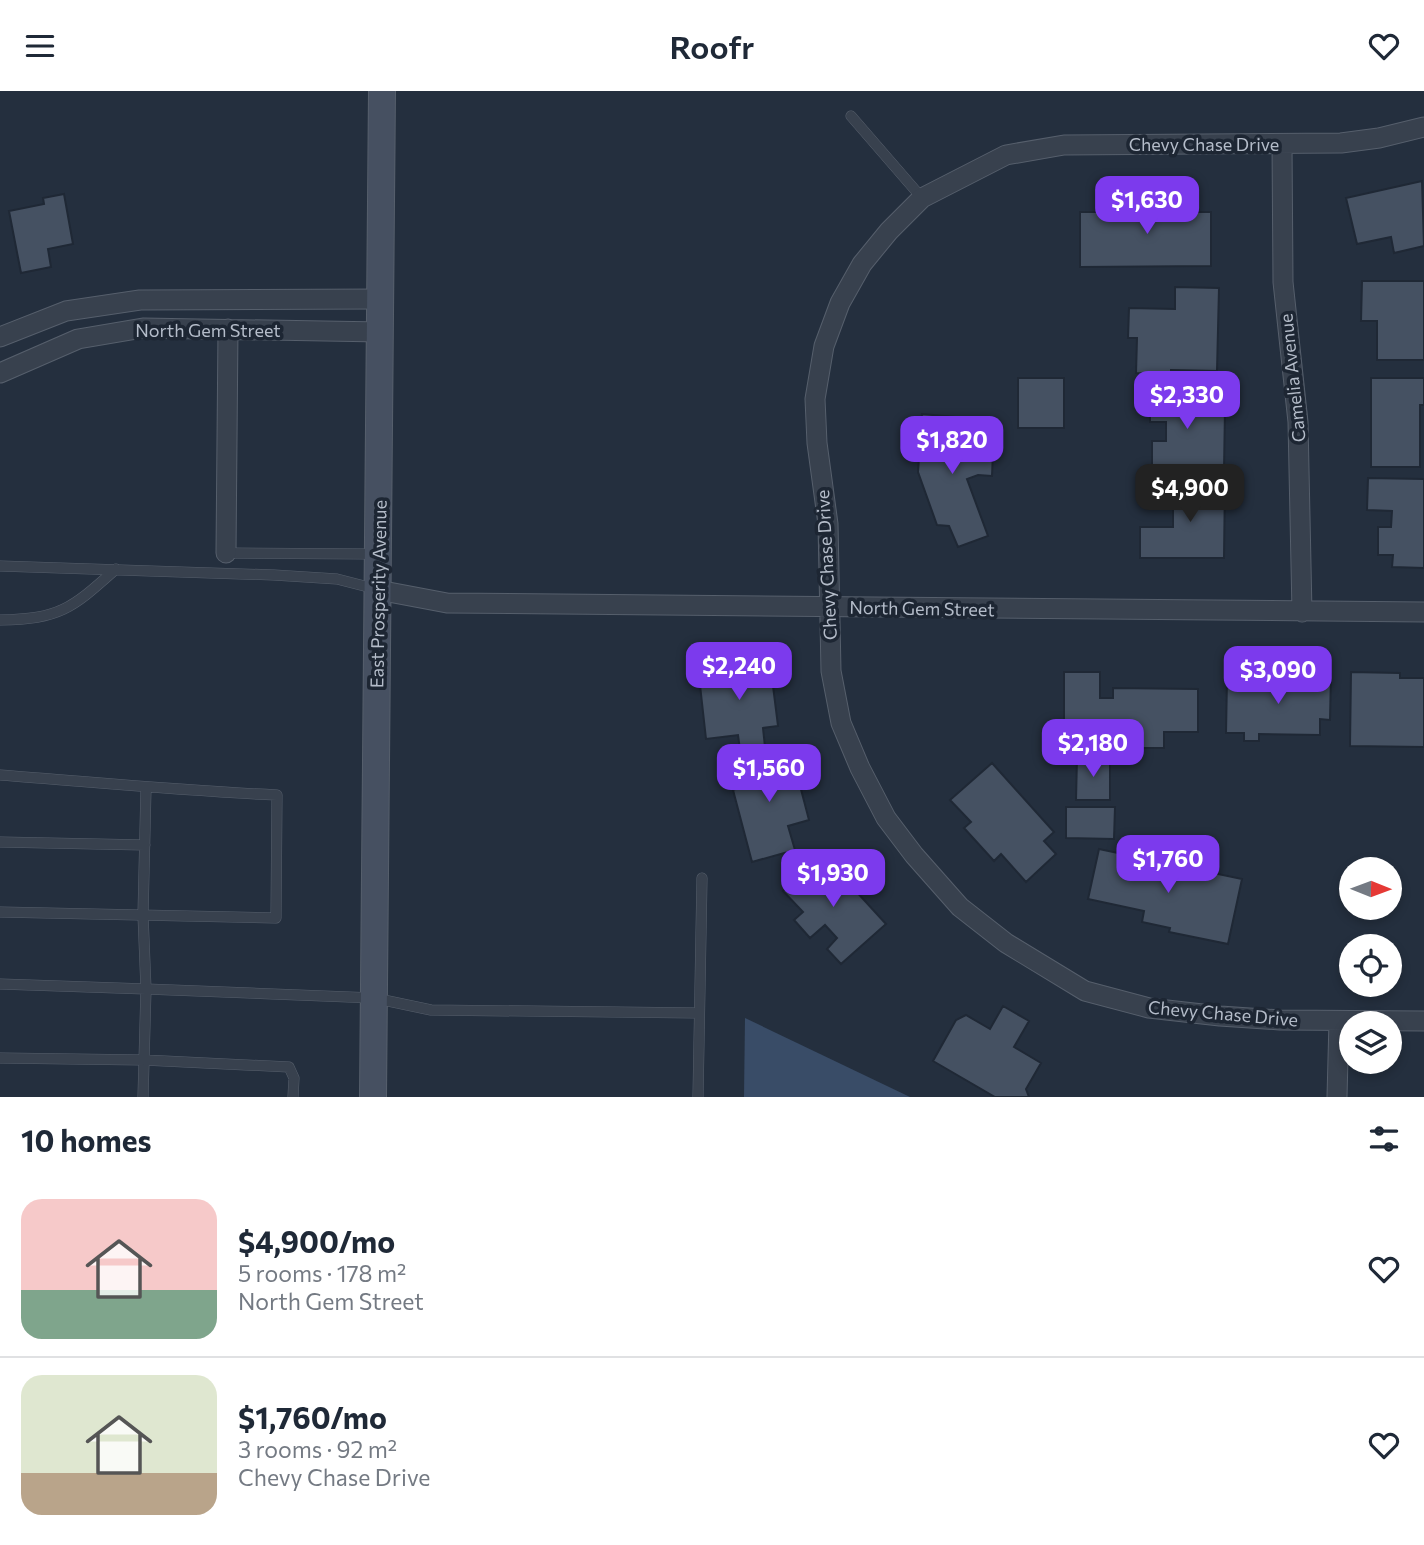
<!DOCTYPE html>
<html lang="en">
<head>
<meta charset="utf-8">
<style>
  :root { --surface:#fff; --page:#f6f6f7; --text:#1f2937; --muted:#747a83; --line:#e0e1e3; --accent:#7c3aed }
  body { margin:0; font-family:Commissioner,sans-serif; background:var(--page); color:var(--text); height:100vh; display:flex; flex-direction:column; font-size:26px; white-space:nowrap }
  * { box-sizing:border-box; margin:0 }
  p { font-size:23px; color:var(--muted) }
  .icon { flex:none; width:38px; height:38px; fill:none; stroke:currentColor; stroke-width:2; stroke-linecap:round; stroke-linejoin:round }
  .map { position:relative; height:1006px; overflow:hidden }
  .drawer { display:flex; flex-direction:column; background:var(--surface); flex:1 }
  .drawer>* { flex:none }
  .needle { width:46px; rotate:91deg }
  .fabs { position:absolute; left:1339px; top:766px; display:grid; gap:14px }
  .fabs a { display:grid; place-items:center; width:63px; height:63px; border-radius:50%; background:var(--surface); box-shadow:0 4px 10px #0003; font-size:35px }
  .price { position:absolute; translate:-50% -60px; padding:0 16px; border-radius:14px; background:var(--accent); color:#fff; font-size:23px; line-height:46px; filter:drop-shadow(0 2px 4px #0008) }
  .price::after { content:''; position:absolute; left:50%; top:42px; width:21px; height:16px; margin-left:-10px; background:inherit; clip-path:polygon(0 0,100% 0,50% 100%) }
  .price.selected { background:#222; color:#fff }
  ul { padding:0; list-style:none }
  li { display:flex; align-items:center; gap:21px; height:175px; padding:0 21px }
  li+li { border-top:2px solid var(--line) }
  li span { display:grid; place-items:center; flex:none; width:196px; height:140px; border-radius:21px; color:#555 }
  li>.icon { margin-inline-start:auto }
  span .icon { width:84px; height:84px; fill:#fffc; stroke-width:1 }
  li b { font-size:30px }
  h2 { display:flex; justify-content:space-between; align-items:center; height:84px; padding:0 21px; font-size:30px }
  header { display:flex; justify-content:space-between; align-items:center; height:91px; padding:0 21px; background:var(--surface); font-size:32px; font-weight:600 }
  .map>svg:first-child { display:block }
  .water { fill:#394c67 }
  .building { fill:#455162; stroke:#1f2835; stroke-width:2 }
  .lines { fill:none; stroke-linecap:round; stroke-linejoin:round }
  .service-casing { stroke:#565f6c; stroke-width:11 }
  .minor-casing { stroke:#565f6c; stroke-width:21 }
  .secondary-casing { stroke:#565f6c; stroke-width:28 }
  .service { stroke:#38414e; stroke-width:10 }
  .minor { stroke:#38414e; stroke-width:19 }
  .secondary { stroke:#465061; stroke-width:26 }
  .labels { text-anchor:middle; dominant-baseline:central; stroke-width:7; stroke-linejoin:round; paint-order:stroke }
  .street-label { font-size:18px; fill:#b4bcc9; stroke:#1d2633 }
</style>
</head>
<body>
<header><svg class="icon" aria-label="menu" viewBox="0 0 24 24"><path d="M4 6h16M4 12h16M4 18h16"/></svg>Roofr<svg class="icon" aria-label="heart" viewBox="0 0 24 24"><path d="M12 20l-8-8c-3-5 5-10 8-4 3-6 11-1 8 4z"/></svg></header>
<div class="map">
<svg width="1424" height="1006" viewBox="0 0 1424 1006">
  <rect width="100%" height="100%" fill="#242f3e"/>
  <path class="water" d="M745,927L910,1006H744Z"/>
  <path class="building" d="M1422,90L1424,155L1394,162L1391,146L1357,153L1346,107Z
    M64,103L73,153L48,158L51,176L21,182L9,120L44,113L43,107Z
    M1136,106H1186V121H1211V175L1080,176V121H1136Z
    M1362,190H1424V269H1377V230H1361Z
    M1175,196L1219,197L1217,280L1171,279V283L1136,282L1137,247H1128L1129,217L1175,218Z
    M1018,287H1064V337H1018Z
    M1371,287H1424V314H1420V376H1371Z
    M1150,294L1198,295V318H1225L1224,380L1152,379V350H1166V331H1150Z
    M922,323L965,327L963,358L993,360L992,385L978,384L967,388L988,445L958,456L949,435L937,434L918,381Z
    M1368,387L1424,388V477L1392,476L1393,464H1378V436H1391L1392,420L1367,419Z
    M1173,389L1225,390L1224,467H1140V436H1173Z
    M757,565L760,588L772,587L778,635L763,637L765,656L740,659L738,644L706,648L700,594L711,593L709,571Z
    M1064,581H1100V607H1113V597L1198,598V641H1164V657H1136V640H1111V650H1090V640H1064Z
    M1351,581L1400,582V587H1424V656L1350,655Z
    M1292,583H1331L1330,629L1320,628V644L1259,643V650H1244V642H1226L1227,587L1292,590Z
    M791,660L809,729L788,735L795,759L752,771L733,699L738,697L732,676Z
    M1077,666H1110V709H1076Z
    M992,672L1054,741L1044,750L1056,763L1026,791L1001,763L994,770L964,737L971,731L950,709Z
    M1066,716H1115L1114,748L1066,747Z
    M1099,758L1242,788L1228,853L1169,841L1170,837L1142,831L1144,820L1088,808Z
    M822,763L886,833L841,873L827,858L837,847L825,834L810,847L794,829L803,821L783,800Z
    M1003,915L1029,930L1014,956L1041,972L1026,998L1029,1006H995L933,970L956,929L966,924L990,938Z"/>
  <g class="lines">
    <defs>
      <path id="service" d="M851,25L922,107
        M226,462L376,463
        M0,475L274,484L337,488L376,498
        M0,529C61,528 72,517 116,478
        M0,684C93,691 184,700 277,704L276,827L0,821
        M146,697L143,824L146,898L374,907L431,919L699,922
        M0,751L145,754
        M0,893L146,898L143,1006
        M0,967L144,969L289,976L294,987L293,1006
        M698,1006L702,787"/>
      <path id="minor" d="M1424,36L1379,47L1341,52L1064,54L1006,64L922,107L889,140L862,173L840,212L824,255L815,308L817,352L828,433L831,580L841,632L860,677L886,727L914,764L960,816L1006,852L1085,900L1149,917L1220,925L1280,929L1424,930
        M1282,53L1283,191L1298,331L1302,521
        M0,246L66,220L140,209L381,208
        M0,282L78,248L143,237L381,241
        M226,462L228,238
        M378,499L447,512L1424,521
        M1337,1006L1339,930"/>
      <path id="secondary" d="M373,1006L382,0"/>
    </defs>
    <use href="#service" class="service-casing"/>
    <use href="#minor" class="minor-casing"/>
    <use href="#secondary" class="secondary-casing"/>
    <use href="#service" class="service"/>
    <use href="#minor" class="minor"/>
    <use href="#secondary" class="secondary"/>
  </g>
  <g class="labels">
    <g class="street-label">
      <text x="1204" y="53">Chevy Chase Drive</text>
      <text x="208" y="239">North Gem Street</text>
      <text transform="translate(1292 287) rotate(-96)">Camelia Avenue</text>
      <text transform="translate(826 474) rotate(-93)">Chevy Chase Drive</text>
      <text transform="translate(378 503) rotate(-89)">East Prosperity Avenue</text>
      <text transform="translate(922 517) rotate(1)">North Gem Street</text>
      <text transform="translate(1223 922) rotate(5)">Chevy Chase Drive</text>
    </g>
  </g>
</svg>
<div class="fabs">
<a><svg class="needle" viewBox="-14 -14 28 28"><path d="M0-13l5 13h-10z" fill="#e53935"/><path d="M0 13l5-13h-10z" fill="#747a83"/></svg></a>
<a><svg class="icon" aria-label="locate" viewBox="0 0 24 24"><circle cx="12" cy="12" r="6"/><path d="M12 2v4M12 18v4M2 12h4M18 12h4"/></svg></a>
<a><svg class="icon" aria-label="layers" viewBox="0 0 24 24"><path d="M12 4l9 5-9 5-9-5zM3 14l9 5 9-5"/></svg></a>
</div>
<b class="price" style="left:1147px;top:145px">$1,630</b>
<b class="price" style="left:1187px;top:340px">$2,330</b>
<b class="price" style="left:952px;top:385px">$1,820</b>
<b class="price selected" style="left:1190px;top:433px">$4,900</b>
<b class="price" style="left:739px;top:611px">$2,240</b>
<b class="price" style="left:1278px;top:615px">$3,090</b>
<b class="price" style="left:1093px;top:688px">$2,180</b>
<b class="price" style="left:769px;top:713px">$1,560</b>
<b class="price" style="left:1168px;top:804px">$1,760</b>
<b class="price" style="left:833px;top:818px">$1,930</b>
</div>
<section class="drawer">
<h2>10 homes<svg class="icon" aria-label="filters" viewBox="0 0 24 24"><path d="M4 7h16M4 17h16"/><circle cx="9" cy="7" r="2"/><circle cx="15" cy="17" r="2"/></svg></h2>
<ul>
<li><span style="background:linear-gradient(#f6c9c9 65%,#7fa58c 0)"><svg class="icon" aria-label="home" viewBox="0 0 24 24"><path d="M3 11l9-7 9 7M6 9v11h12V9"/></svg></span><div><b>$4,900/mo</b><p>5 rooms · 178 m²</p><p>North Gem Street</p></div><svg class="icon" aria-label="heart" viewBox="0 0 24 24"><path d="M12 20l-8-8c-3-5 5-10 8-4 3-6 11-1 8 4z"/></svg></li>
<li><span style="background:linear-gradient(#dfe7d0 70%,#b9a48a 0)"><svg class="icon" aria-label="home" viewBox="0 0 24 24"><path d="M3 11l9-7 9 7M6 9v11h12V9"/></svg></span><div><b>$1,760/mo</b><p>3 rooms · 92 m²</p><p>Chevy Chase Drive</p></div><svg class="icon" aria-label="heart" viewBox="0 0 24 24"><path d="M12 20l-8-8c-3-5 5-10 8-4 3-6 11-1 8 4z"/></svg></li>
</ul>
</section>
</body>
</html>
